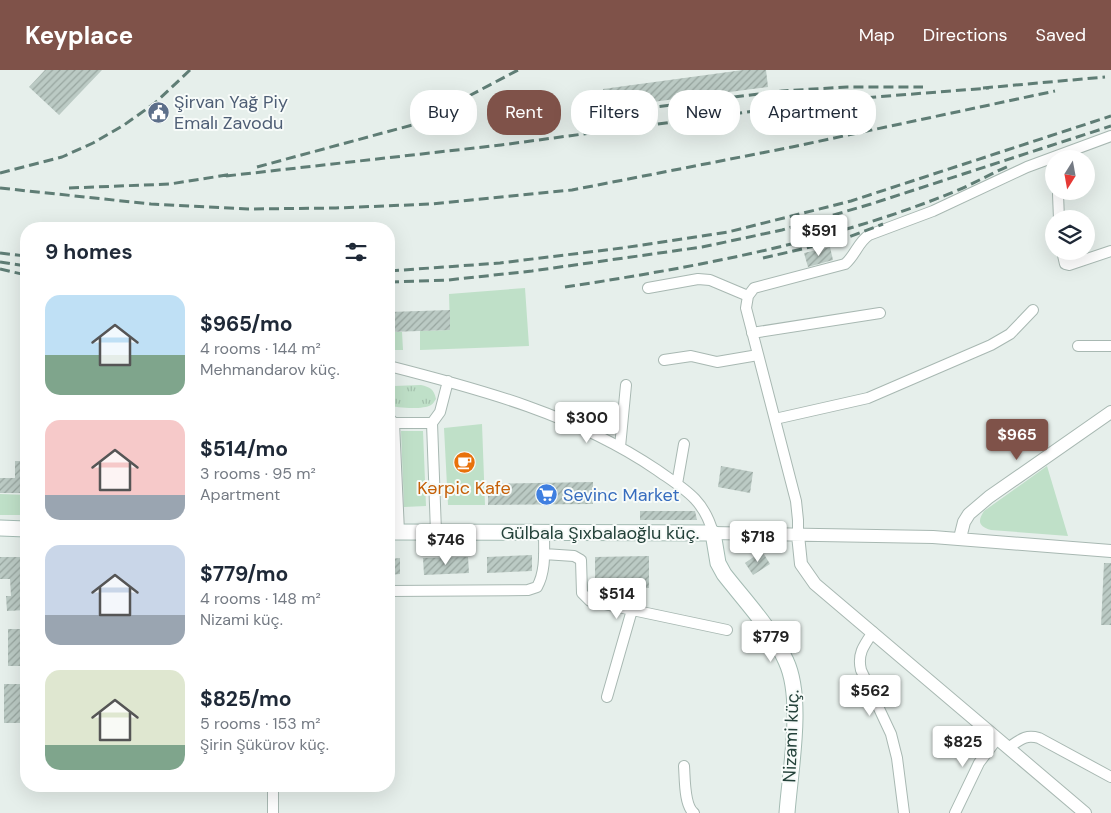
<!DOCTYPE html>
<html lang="en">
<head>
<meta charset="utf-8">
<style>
  :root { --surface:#fff; --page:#f2f2f3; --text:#1f2937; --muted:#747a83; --accent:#7f5249 }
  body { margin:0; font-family:"DM Sans",sans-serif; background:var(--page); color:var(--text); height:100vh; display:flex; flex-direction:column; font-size:19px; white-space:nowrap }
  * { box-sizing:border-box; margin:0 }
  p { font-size:16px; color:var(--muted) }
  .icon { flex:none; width:28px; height:28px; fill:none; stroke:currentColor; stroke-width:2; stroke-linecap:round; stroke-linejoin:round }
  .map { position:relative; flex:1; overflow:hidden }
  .side { position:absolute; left:20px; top:152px; width:375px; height:570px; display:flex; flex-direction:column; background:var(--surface); border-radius:20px; box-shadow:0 5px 20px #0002 }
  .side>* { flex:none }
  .top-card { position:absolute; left:410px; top:20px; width:475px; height:45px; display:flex; gap:10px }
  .needle { width:32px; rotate:191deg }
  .controls { position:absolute; left:1045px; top:80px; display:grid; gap:10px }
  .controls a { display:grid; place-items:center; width:50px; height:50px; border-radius:50%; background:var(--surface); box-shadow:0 5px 20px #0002; font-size:25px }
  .price { position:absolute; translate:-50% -42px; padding:0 11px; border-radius:5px; background:#fff; color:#222; font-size:16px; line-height:32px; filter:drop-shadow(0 1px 2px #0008) }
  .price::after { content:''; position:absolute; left:50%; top:30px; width:15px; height:11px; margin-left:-8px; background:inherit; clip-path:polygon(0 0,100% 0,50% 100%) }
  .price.selected { background:var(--accent); color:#fff }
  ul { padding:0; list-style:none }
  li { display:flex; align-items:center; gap:15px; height:125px; padding:0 25px }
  li span { display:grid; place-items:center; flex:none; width:140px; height:100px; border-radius:15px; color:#555 }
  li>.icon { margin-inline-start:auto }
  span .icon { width:60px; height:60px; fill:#fffc; stroke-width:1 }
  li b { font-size:21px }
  h2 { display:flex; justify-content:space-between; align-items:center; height:60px; padding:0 25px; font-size:21px }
  .pill { padding:0 18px; border-radius:20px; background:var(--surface); box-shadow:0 5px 20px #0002; font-size:18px; line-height:45px }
  .pill.selected { background:var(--accent); color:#fff }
  header { display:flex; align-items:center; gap:30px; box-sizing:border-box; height:70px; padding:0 25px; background:var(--accent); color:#fff }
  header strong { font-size:24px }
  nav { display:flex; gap:28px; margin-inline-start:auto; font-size:18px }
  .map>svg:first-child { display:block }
  .grass { fill:url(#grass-tufts) }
  .park { fill:#bfe0c8 }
  .building { fill:url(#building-hatch) }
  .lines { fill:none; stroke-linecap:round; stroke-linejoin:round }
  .minor-casing { stroke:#a8b8b2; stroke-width:12 }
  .tertiary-casing { stroke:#a8b8b2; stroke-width:14 }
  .secondary-casing { stroke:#a4bbb3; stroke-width:17 }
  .minor { stroke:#fff; stroke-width:10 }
  .tertiary { stroke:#fff; stroke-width:12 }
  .secondary { stroke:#fff; stroke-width:15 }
  .rail { stroke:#5f7d75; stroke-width:3; stroke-dasharray:10 5; stroke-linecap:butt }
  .labels { text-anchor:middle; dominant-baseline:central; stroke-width:4; stroke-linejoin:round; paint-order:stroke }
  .service-label { font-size:18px; fill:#4e5e75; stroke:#f7fbf9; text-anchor:start }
  .food-label { font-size:18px; fill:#c56008; stroke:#f7fbf9 }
  .shop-label { font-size:18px; fill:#366cbe; stroke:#f7fbf9; text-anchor:start }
  .street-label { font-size:18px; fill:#24423a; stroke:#f7fbf9 }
</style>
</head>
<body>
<header>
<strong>Keyplace</strong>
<nav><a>Map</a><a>Directions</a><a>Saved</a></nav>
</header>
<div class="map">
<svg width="1111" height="743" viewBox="0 0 1111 743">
  <defs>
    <pattern id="grass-tufts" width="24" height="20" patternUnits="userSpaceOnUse" patternTransform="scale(1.25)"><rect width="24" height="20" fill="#bfe0c8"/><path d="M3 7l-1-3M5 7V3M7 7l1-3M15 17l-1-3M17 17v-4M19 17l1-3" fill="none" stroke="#a4c1ad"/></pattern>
    <pattern id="building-hatch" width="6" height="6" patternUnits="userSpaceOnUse" patternTransform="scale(1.25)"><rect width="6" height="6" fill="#bbcac4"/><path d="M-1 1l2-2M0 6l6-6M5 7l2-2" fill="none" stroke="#98a6a0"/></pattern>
  </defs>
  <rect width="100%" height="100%" fill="#e6efeb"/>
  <path class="grass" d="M421,315C430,317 434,319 436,329C434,332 433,334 431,335C423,340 396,338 389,335V319L394,316Z"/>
  <path class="park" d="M525,218L529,276L420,280V261L450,260L449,224Z
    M389,262H402L403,280H389Z
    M482,354L485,435H448L444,358Z
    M401,361H423L426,436L404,437Z
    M1047,396L1068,466L991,460C979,456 977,452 984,441Z
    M0,424L26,425V445H0Z"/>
  <path class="building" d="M45,0H102L59,45L29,17Z
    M743,0H766L768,17L606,38L603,19Z
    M830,177L833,190L808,197L804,183Z
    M450,240V260L389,262V242Z
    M15,391H26V423H0V408H15Z
    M721,396L753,402L750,423L718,417Z
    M593,412V434L488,435V414Z
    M640,441H695L697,450H640Z
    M762,481L770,494L753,505L745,493Z
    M532,485V501L487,503V487Z
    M649,486V518H595V487Z
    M0,487H26V540L7,541L6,526H11L10,509H0Z
    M468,487L469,503L424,505L423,488Z
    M400,488V504L389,505V489Z
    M1104,493H1111V555H1101Z
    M8,559H26V596H8Z
    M4,614H26V653H4Z"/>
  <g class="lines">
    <defs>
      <path id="minor" d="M1058,124L1059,149
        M1062,181L1065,194L1069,195L1111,181
        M648,218L698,209L710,210L748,226
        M752,263L880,243
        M1078,276H1111
        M664,290L691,286L717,292L758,285
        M389,296C483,320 576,345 657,400C684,419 704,429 713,463
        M389,348L394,353L399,462
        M775,349L868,328L991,275L1010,264L1033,240
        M394,353H432
        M620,377L626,315
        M677,414L684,374
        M436,462L432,353L440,342L448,311
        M798,465V450L796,431L746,238L748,226L754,218L845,194C855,186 858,172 869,165L933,141L1027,97L1111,66
        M544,484L574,486L581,490L582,523L590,531L727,560
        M389,521L528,520L537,517C546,501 544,481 544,463
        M873,562C864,575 857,584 861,600L891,664L897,688L904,743
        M607,627L632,540
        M1008,678C1020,670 1025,664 1039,668L1111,707
        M684,696C685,708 684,736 694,743
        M273,743V716
        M955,743L979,693L997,669"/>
      <path id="tertiary" d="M713,463L933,467L1111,481
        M798,465L801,494L815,514L1085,743
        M960,468L964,452L969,444L989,427L1111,342"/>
      <path id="secondary" d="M0,458L26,459
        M389,462L713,463L718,493L724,504C745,531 772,559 786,591C804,629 790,701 787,743"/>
    </defs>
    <use href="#minor" class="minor-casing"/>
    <use href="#tertiary" class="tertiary-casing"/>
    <use href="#secondary" class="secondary-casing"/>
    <use href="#minor" class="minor"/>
    <use href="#tertiary" class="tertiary"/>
    <use href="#secondary" class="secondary"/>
    <path class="rail" d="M983,18L1105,7
      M600,44L782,21L847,17H923
      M257,97L416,54L518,0
      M0,103L62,87L93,73L124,55L155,33L190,0
      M226,106L501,75L837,30L989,18
      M0,118L151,134L248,139L336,138L431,134L572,120L792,77L1055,21
      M69,118L170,114L233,104
      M0,183L26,186
      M763,188L841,170L883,154
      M0,192L26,196
      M0,199L26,205
      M389,201L500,193L622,178L728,162L851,131L1111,46
      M389,212L448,210L532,201L702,177L782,160L871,134L1111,56
      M565,217C697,197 832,172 956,121C975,113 992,103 1011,95"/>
  </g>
  <defs>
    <symbol id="civic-disc" viewBox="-11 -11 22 22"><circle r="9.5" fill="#5c6f8a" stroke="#f7fbf9"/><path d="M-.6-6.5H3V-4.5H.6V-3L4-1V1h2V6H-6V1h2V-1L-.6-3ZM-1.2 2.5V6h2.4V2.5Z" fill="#fff"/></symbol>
    <symbol id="cafe-disc" viewBox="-11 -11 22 22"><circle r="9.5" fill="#e8710a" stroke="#f7fbf9"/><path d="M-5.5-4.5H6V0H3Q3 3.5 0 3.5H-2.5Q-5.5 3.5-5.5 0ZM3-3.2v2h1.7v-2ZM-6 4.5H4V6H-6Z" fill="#fff"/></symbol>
    <symbol id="supermarket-disc" viewBox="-11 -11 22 22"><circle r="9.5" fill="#3f7fe0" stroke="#f7fbf9"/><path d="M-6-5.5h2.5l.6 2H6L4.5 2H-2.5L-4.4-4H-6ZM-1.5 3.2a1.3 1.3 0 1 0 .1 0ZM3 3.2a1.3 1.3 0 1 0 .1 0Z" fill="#fff"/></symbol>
  </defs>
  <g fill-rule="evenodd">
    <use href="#civic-disc" x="146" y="30" width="25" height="25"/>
    <use href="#cafe-disc" x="452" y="380" width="25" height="25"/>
    <use href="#supermarket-disc" x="534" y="412" width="25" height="25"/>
  </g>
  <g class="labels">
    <g class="service-label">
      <text x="174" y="32">Şirvan Yağ Piy<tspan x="174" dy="21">Emalı Zavodu</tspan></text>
    </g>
    <g class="food-label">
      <text x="464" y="418">Kərpic Kafe</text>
    </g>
    <g class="shop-label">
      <text x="563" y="425">Sevinc Market</text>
    </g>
    <g class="street-label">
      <text x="600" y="463">Gülbala Şıxbalaoğlu küç.</text>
      <text transform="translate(791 666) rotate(-88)">Nizami küç.</text>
    </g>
  </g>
</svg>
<div class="controls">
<a><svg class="needle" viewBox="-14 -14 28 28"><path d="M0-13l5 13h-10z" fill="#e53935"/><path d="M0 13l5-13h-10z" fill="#747a83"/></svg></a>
<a><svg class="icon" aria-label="layers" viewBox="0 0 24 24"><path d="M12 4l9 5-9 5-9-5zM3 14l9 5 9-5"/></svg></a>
</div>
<b class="price" style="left:819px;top:187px">$591</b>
<b class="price" style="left:587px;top:374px">$300</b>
<b class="price selected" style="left:1017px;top:391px">$965</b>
<b class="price" style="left:758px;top:493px">$718</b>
<b class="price" style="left:446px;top:496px">$746</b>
<b class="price" style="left:617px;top:550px">$514</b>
<b class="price" style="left:771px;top:593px">$779</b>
<b class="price" style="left:870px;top:647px">$562</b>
<b class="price" style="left:963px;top:698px">$825</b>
<div class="top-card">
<a class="pill">Buy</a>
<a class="pill selected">Rent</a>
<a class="pill">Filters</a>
<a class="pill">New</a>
<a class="pill">Apartment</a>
</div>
<section class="side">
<h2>9 homes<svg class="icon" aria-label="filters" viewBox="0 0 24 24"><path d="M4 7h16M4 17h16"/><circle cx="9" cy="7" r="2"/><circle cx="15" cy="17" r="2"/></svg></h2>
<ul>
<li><span style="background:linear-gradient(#bfe0f5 60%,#7fa58c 0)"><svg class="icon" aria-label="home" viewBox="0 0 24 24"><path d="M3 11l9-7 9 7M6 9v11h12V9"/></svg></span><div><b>$965/mo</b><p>4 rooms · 144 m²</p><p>Mehmandarov küç.</p></div></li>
<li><span style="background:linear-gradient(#f6c9c9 75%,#9aa5b1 0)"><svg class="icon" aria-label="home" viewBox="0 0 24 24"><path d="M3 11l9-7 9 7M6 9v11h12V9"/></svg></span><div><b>$514/mo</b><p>3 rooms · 95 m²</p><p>Apartment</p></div></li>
<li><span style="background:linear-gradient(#c9d6e8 70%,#9aa5b1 0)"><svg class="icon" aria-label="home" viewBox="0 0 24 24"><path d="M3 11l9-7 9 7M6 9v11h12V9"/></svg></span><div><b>$779/mo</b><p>4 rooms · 148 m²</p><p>Nizami küç.</p></div></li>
<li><span style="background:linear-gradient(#dfe7d0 75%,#7fa58c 0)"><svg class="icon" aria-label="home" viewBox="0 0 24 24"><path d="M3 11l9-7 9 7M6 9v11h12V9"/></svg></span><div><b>$825/mo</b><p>5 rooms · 153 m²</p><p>Şirin Şükürov küç.</p></div></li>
</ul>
</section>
</div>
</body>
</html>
